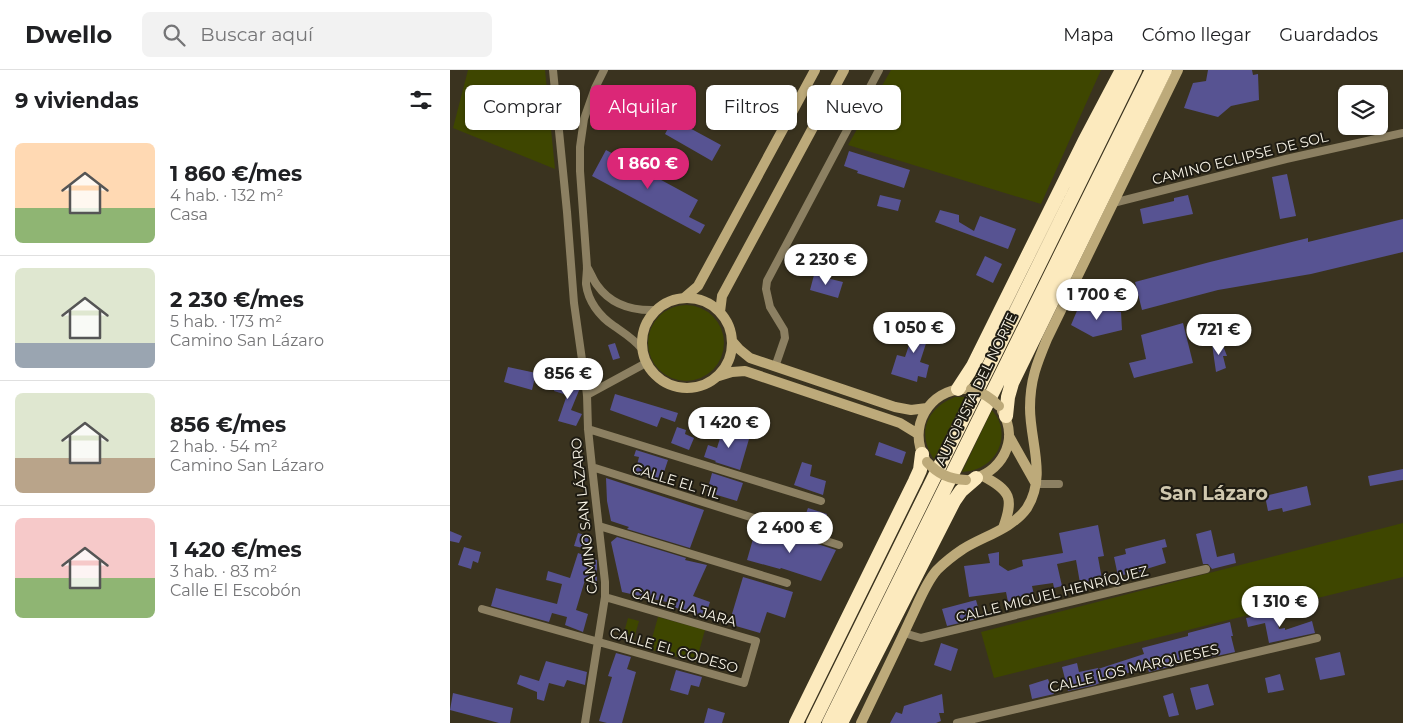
<!DOCTYPE html>
<html lang="es">
<head>
<meta charset="utf-8">
<style>
  :root { --surface:#fff; --page:#f2f2f2; --text:#202124; --muted:#757577; --line:#e0e0e0; --accent:#db2777 }
  body { margin:0; font-family:Montserrat,sans-serif; background:var(--page); color:var(--text); height:100vh; display:flex; flex-direction:column; font-size:19px; white-space:nowrap }
  * { box-sizing:border-box; margin:0 }
  p { font-size:16px; color:var(--muted) }
  .icon { flex:none; width:28px; height:28px; fill:none; stroke:currentColor; stroke-width:2; stroke-linecap:round; stroke-linejoin:round }
  .map { position:relative; flex:1; overflow:hidden }
  .drawer { display:flex; flex-direction:column; background:var(--surface); width:450px }
  .drawer>* { flex:none }
  .top-card { position:absolute; left:15px; top:15px; width:475px; height:45px; display:flex; gap:10px }
  .buttons { position:absolute; left:888px; top:15px; display:grid; gap:10px }
  .buttons a { display:grid; place-items:center; width:50px; height:50px; border-radius:8px; background:var(--surface); box-shadow:0 1px 4px #0004; font-size:25px }
  .price { position:absolute; translate:-50% -42px; padding:0 11px; border-radius:18px; background:#fff; color:#222; font-size:16px; line-height:32px; filter:drop-shadow(0 1px 2px #0008) }
  .price::after { content:''; position:absolute; left:50%; top:30px; width:15px; height:11px; margin-left:-8px; background:inherit; clip-path:polygon(0 0,100% 0,50% 100%) }
  .price.on { background:var(--accent); color:#fff }
  ul { padding:0; list-style:none }
  li { display:flex; align-items:center; gap:15px; height:125px; padding:0 15px }
  li+li { border-top:1px solid var(--line) }
  li span { display:grid; place-items:center; flex:none; width:140px; height:100px; border-radius:8px; color:#555 }
  li>.icon { margin-inline-start:auto }
  span .icon { width:60px; height:60px; fill:#fffc; stroke-width:1 }
  li b { font-size:21px }
  h2 { display:flex; justify-content:space-between; align-items:center; height:60px; padding:0 15px; font-size:21px }
  .chip { padding:0 18px; border-radius:8px; background:var(--surface); box-shadow:0 1px 4px #0004; font-size:18px; line-height:45px }
  .chip.on { background:var(--accent); color:#fff }
  header { display:flex; align-items:center; gap:30px; box-sizing:border-box; height:70px; padding:0 25px; background:var(--surface); border-bottom:1px solid var(--line) }
  header strong { font-size:24px }
  nav { display:flex; gap:28px; margin-inline-start:auto; font-size:18px }
  .search { width:350px; height:45px; background:var(--page); display:flex; align-items:center; gap:12px; box-sizing:border-box; padding:0 18px; border-radius:8px; color:var(--muted); font-size:19px }
  main { display:flex; flex:1; min-height:0 }
  .map>svg:first-child { display:block }
  .green { fill:#3e4600 }
  .building { fill:#575392 }
  .lines { fill:none; stroke-linecap:round; stroke-linejoin:round }
  .street { stroke:#8c8062; stroke-width:8 }
  .secondary { stroke:#bdaa7a; stroke-width:10 }
  .highway { stroke:#fceabe; stroke-width:14 }
  .secondary-bridge { stroke:#bdaa7a; stroke-width:10 }
  .labels { text-anchor:middle; dominant-baseline:central; stroke-width:4; stroke-linejoin:round; paint-order:stroke }
  .street-label { font-size:14px; fill:#f9f5e8; stroke:#1e1b12 }
  .district-label { font-size:19px; font-weight:bold; fill:#d0c8af; stroke:#1e1b12 }
</style>
</head>
<body>
<header>
<strong>Dwello</strong>
<div class="search"><svg class="icon" aria-label="search" viewBox="0 0 24 24"><circle cx="10" cy="10" r="6"/><path d="M15 15l6 6"/></svg>Buscar aquí</div>
<nav><a>Mapa</a><a>Cómo llegar</a><a>Guardados</a></nav>
</header>
<main>
<section class="drawer">
<h2>9 viviendas<svg class="icon" aria-label="filters" viewBox="0 0 24 24"><path d="M4 7h16M4 17h16"/><circle cx="9" cy="7" r="2"/><circle cx="15" cy="17" r="2"/></svg></h2>
<ul>
<li><span style="background:linear-gradient(#ffd9b3 65%,#8fb573 0)"><svg class="icon" aria-label="home" viewBox="0 0 24 24"><path d="M3 11l9-7 9 7M6 9v11h12V9"/></svg></span><div><b>1 860 €/mes</b><p>4 hab. · 132 m²</p><p>Casa</p></div></li>
<li><span style="background:linear-gradient(#dfe7d0 75%,#9aa5b1 0)"><svg class="icon" aria-label="home" viewBox="0 0 24 24"><path d="M3 11l9-7 9 7M6 9v11h12V9"/></svg></span><div><b>2 230 €/mes</b><p>5 hab. · 173 m²</p><p>Camino San Lázaro</p></div></li>
<li><span style="background:linear-gradient(#dfe7d0 65%,#b9a48a 0)"><svg class="icon" aria-label="home" viewBox="0 0 24 24"><path d="M3 11l9-7 9 7M6 9v11h12V9"/></svg></span><div><b>856 €/mes</b><p>2 hab. · 54 m²</p><p>Camino San Lázaro</p></div></li>
<li><span style="background:linear-gradient(#f6c9c9 60%,#8fb573 0)"><svg class="icon" aria-label="home" viewBox="0 0 24 24"><path d="M3 11l9-7 9 7M6 9v11h12V9"/></svg></span><div><b>1 420 €/mes</b><p>3 hab. · 83 m²</p><p>Calle El Escobón</p></div></li>
</ul>
</section>
<div class="map">
<svg width="953" height="653" viewBox="0 0 953 653">
  <rect width="100%" height="100%" fill="#3a331f"/>
  <path class="green" d="M18,0H95L105,99L3,58Z
    M441,0H651L591,134L398,75Z
    M198 273a38 38 0 1 1 76 0a38 38 0 1 1-76 0Z
    M505,327H515L484,389C466,363 477,338 505,327Z
    M542,340C546,345 550,351 551,358C555,383 536,401 512,402Z
    M953,453V507L544,608L531,562Z
    M208,547L255,560L246,592L199,579Z
    M178,548L189,551L184,569L173,566Z"/>
  <path class="building" d="M758,0H802L803,5L808,4L809,30L781,36L768,47L734,38L743,13L756,11Z
    M223,49L271,75L262,91L215,64Z
    M156,80L248,130L239,147L255,155L250,164L142,106Z
    M399,81L460,100L454,118L407,103L408,101L394,96Z
    M837,104L846,146L830,149L822,107Z
    M430,125L451,130L448,141L427,136Z
    M738,125L743,144L693,154L690,139L724,131V128Z
    M490,140L509,145V152L524,161L530,146L566,159L558,179L485,152Z
    M953,149V182L861,204L768,220L692,240L685,212L760,192L858,168V172Z
    M535,186L552,194L543,213L526,205Z
    M364,205L393,212L388,228L360,220Z
    M629,236L671,242L672,260L643,267L621,255Z
    M462,249L475,253L474,256L481,258L470,292L479,295L478,299L476,308L468,306L467,312L441,304L447,285L455,287L464,261L458,259Z
    M733,253L743,293L684,308L679,293L696,289L691,265Z
    M165,273L170,288L163,290L158,275Z
    M772,273L777,286H773L776,298L766,302L762,274Z
    M58,297L86,303L82,320L54,312Z
    M106,306L130,313V318L121,340L132,344L126,356L108,351L117,325L104,321Z
    M165,324L228,343L225,352L211,347L207,357L160,340Z
    M274,355L288,359L287,365L299,369L290,400L265,392L266,391L254,387L258,375L267,378Z
    M227,357L236,360L235,364L244,368L239,380L221,373Z
    M429,372L456,382L452,394L425,385Z
    M186,380L218,390L211,411L185,403L189,387L184,386Z
    M352,392L362,395L360,406L376,411L373,425L344,415Z
    M953,399V410L920,416L918,406Z
    M262,403L293,413L287,431L257,422Z
    M156,408L254,440L240,478L177,459L179,457L161,451L157,431Z
    M857,416L861,435L833,442L832,438L818,441L815,426Z
    M358,438L377,444L374,455L354,449Z
    M307,455L351,471L352,469L386,480L371,511L331,498L330,499L297,490Z
    M648,455L654,486L648,487L652,509L630,513L626,490L607,494L612,516L604,518L603,513L582,516L584,525L558,532L556,522L519,527L514,496L540,493L538,484L549,482V495L558,501L573,496L572,490L613,483L609,463Z
    M761,460L767,487L784,483L786,493L762,499L758,494H753L746,464Z
    M0,461L12,466L9,473L0,471Z
    M128,463L141,467L137,479L124,476Z
    M167,467L236,488L235,490L257,495L243,526L260,532L255,547L220,536L221,533L172,522L161,472Z
    M715,469L717,477L712,478L716,493L693,500V501L668,506L664,487L676,484L675,479Z
    M14,477L31,482L28,493L23,491L21,499L8,495Z
    M128,483L147,490V514L135,510L126,540L138,544L133,562L115,555L117,547L102,543L99,552L41,536L46,518L107,534L112,514L96,510L98,501L120,508Z
    M293,507L343,522L335,548L317,542L310,563L279,554Z
    M526,530L531,548L497,556L492,539Z
    M825,542L829,559L835,558V560L862,551L865,563L819,573L815,553L798,557L796,548Z
    M780,552L783,566H781L785,582L744,591V588L726,592L727,595L699,602L697,597L652,611V612L645,615L618,621L612,597L627,593L629,602L648,598V599L694,584L692,578L738,566V563Z
    M491,573L508,579L501,601L484,595Z
    M890,582L895,605L870,610L865,588Z
    M166,583L181,587L177,599L186,602L172,653H157L149,651L162,607L158,606Z
    M96,591L137,602L135,615L117,610L114,617L99,613L94,631L87,629V622L67,614L70,605L89,611Z
    M226,600L252,607L249,617L241,615L238,625L220,620Z
    M830,604L834,620L818,623L815,608Z
    M598,609L604,624L582,629L579,615Z
    M758,614L764,635L746,640L740,618Z
    M3,623L63,638L60,653H49L0,640Z
    M723,623L729,645L719,647L713,626Z
    M492,624L494,643H489L491,651L486,653H440L446,642L452,644L454,636Z
    M258,638L275,643L272,653H254Z"/>
  <g class="lines">
    <path class="street" d="M103,0L117,142L124,233L137,325L138,359L142,397L155,512V527L135,653
      M154,0L145,18L134,49L130,77V101L137,197C137,202 136,209 136,214C138,231 149,246 164,256C174,263 184,269 192,279
      M663,133L836,89L953,63
      M137,197C141,203 143,210 147,215C161,235 183,241 206,240
      M325,297L335,268L334,260L320,237L316,219L317,211L429,0
      M137,325L196,293
      M138,359L371,431
      M142,397L389,475
      M586,414H609
      M149,456L337,513
      M32,539L294,613L306,571L155,527
      M454,563L471,568L756,499
      M507,653L867,568"/>
    <path class="secondary" d="M192 273a45 45 0 1 1 90 0a45 45 0 1 1-90 0Z
      M234,228L248,216L365,0
      M270,242L272,226L394,0
      M282,271L289,279L300,288L445,337L461,340L477,338
      M269,306L282,302L295,301L450,353L468,364
      M559,366L586,414
      M475,389C457,358 479,319 515,319
      M533,406C561,421 564,428 553,458
      M519,410C551,403 570,371 552,341
      M411,653C427,619 444,585 460,550C467,536 476,512 487,500C495,492 504,485 513,479C534,466 562,459 577,438C597,406 580,372 580,338C580,310 587,293 597,269L728,0"/>
    <path class="highway" d="M508,319L523,296L634,72L672,0
      M556,346L558,327L562,313L715,0
      M346,653L465,411L470,400L472,384
      M363,653L685,0
      M379,653L702,0
      M391,653L504,431L511,421L526,408"/>
    <path class="secondary-bridge" d="M521,319C533,323 540,327 549,336
      M477,392C488,404 499,409 516,410"/>
  </g>
  <g class="labels">
    <g class="street-label">
      <text transform="translate(790 88) rotate(-14)">CAMINO ECLIPSE DE SOL</text>
      <text transform="translate(526 319) rotate(-64)">AUTOPISTA DEL NORTE</text>
      <text transform="translate(226 411) rotate(17)">CALLE EL TIL</text>
      <text transform="translate(134 446) rotate(-96)">CAMINO SAN LÁZARO</text>
      <text transform="translate(602 524) rotate(-14)">CALLE MIGUEL HENRÍQUEZ</text>
      <text transform="translate(234 537) rotate(16)">CALLE LA JARA</text>
      <text transform="translate(224 580) rotate(16)">CALLE EL CODESO</text>
      <text transform="translate(684 598) rotate(-13)">CALLE LOS MARQUESES</text>
    </g>
    <g class="district-label">
      <text x="764" y="423">San Lázaro</text>
    </g>
  </g>
</svg>
<div class="buttons">
<a><svg class="icon" aria-label="layers" viewBox="0 0 24 24"><path d="M12 4l9 5-9 5-9-5zM3 14l9 5 9-5"/></svg></a>
</div>
<b class="price on" style="left:198px;top:120px">1 860 €</b>
<b class="price" style="left:376px;top:216px">2 230 €</b>
<b class="price" style="left:647px;top:251px">1 700 €</b>
<b class="price" style="left:464px;top:284px">1 050 €</b>
<b class="price" style="left:769px;top:286px">721 €</b>
<b class="price" style="left:118px;top:330px">856 €</b>
<b class="price" style="left:279px;top:379px">1 420 €</b>
<b class="price" style="left:340px;top:484px">2 400 €</b>
<b class="price" style="left:830px;top:558px">1 310 €</b>
<div class="top-card">
<a class="chip">Comprar</a>
<a class="chip on">Alquilar</a>
<a class="chip">Filtros</a>
<a class="chip">Nuevo</a>
</div>
</div>
</main>
</body>
</html>
